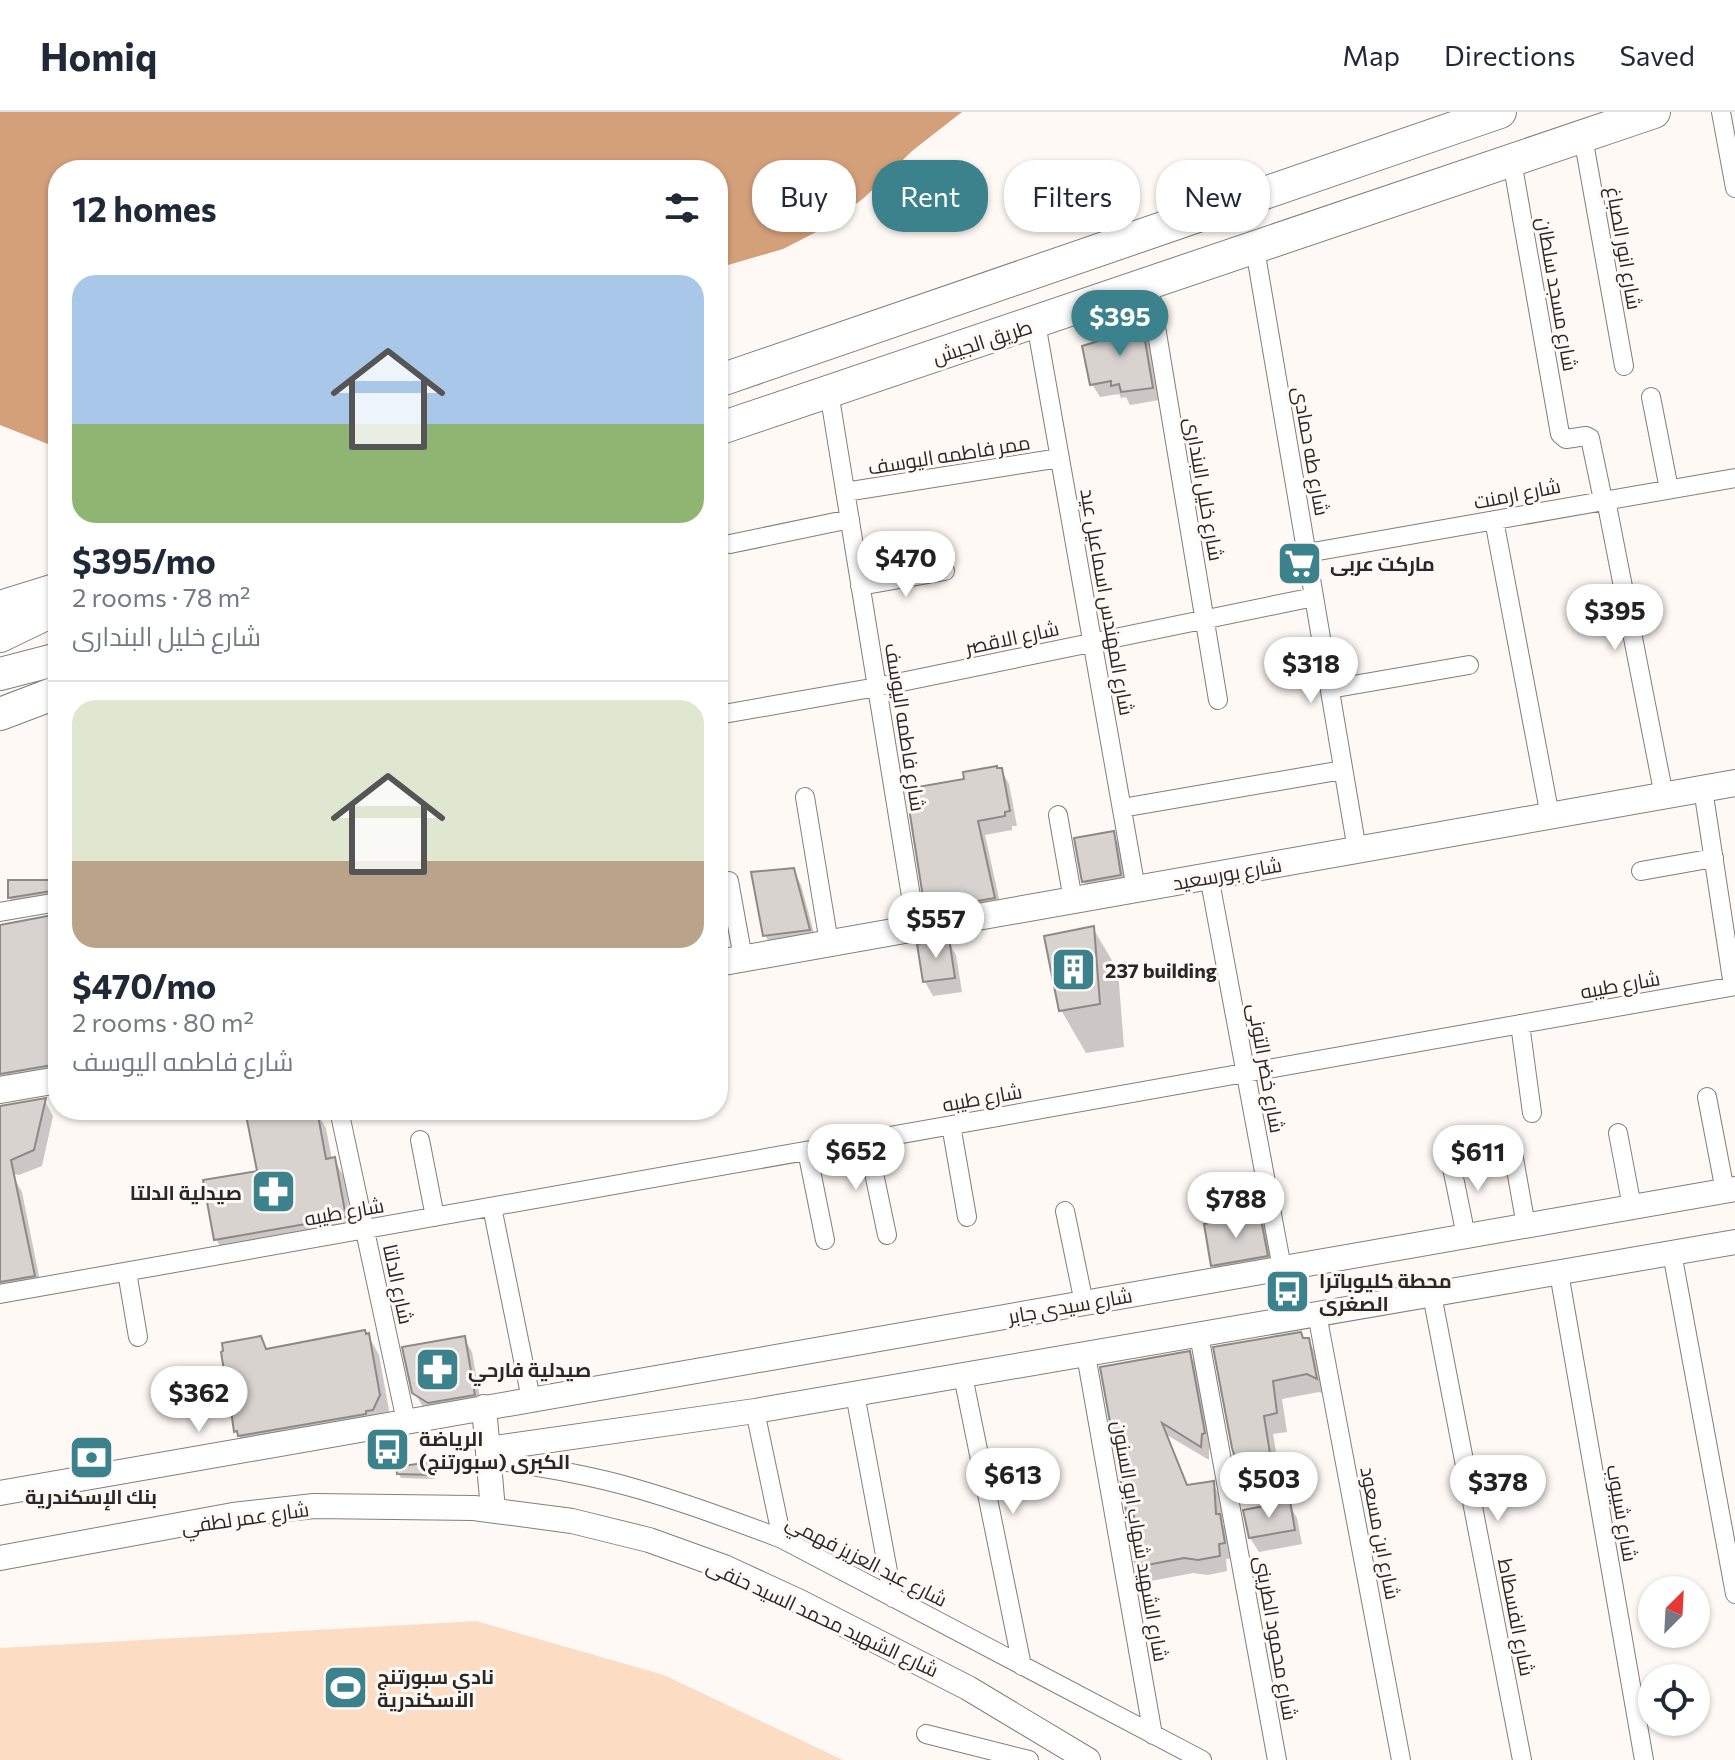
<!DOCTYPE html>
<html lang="en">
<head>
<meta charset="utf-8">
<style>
  :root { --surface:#fff; --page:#f6f6f7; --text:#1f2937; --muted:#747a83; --line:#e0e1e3; --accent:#3b828c }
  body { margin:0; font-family:Commissioner,Cairo,sans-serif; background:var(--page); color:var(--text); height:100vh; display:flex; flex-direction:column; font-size:30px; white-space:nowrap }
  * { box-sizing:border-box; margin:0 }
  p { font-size:26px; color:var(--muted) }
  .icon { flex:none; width:44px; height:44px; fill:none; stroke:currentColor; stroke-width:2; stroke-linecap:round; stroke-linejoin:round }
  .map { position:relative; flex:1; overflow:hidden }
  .panel { position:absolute; left:48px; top:48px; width:680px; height:960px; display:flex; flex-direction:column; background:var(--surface); border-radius:32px; box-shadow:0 2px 6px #0004 }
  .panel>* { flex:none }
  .guide { position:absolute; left:752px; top:48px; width:760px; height:72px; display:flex; gap:16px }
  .needle { width:52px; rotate:24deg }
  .fabs { position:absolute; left:1638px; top:1464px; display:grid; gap:16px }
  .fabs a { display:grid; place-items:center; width:72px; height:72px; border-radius:50%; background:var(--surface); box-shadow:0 2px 6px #0004; font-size:40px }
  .price { position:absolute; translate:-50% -68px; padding:0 18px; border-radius:28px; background:#fff; color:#222; font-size:26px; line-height:52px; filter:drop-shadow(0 2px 4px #0008) }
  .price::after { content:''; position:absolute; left:50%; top:48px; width:24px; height:18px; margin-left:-12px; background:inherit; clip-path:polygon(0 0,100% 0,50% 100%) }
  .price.current { background:var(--accent); color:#fff }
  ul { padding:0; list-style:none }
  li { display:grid; align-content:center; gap:16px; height:424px; padding:0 24px }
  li+li { border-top:2px solid var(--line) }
  li span { display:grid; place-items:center; height:248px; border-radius:24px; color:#555 }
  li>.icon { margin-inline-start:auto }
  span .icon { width:144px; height:144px; fill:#fffc; stroke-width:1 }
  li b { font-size:34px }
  h2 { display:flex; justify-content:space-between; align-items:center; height:96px; padding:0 24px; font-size:34px }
  .tag { padding:0 28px; border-radius:32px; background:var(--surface); box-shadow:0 2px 6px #0004; font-size:28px; line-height:72px }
  .tag.current { background:var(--accent); color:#fff }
  header { display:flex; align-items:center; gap:48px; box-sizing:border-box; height:112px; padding:0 40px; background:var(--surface); border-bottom:2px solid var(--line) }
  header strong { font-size:38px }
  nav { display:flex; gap:44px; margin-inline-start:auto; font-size:28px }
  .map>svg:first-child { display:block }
  .green { fill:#fddcc4 }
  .water { fill:#d4a07a }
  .shadow { fill:#0003 }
  .building { fill:#d8d3cf; stroke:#8e8986; stroke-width:2 }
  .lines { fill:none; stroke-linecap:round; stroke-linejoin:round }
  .minor-casing { stroke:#837e7a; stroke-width:20 }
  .tertiary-casing { stroke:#837e7a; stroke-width:26 }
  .secondary-casing { stroke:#837e7a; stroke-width:28 }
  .trunk-casing { stroke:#837e7a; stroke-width:34 }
  .minor { stroke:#fff; stroke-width:18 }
  .tertiary { stroke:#fff; stroke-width:24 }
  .secondary { stroke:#fff; stroke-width:26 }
  .trunk { stroke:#fff; stroke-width:32 }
  .labels { text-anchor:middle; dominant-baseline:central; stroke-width:6; stroke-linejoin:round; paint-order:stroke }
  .street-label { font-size:20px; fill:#2a2827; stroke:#fff9f5 }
  .poi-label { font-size:20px; font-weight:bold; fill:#2a2827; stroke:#fff9f5; text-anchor:start }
</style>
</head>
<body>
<header>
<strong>Homiq</strong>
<nav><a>Map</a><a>Directions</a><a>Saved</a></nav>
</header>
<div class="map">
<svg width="1735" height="1648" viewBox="0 0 1735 1648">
  <rect width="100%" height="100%" fill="#fff9f5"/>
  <path class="green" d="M476,1509L664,1563L843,1648H0V1536Z"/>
  <path class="water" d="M0,0H962L912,39L865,85L826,115L783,137L718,156V58H58V336L0,313Z"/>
  <path class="shadow" d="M1140,208L1147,221L1159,288L1130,293L1126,285L1121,286L1119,282L1100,285L1092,272L1104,229Z
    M1001,658L1009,672L1017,714H1012V718L985,723L1002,800L936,812L927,797Z
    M1112,721L1121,735L1128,777L1092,784L1084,770Z
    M58,749V795L19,802L10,786V770H58Z
    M793,758L801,773L817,832L773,837L765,823Z
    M58,804V969L0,981V815Z
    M1093,816L1118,859L1124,935L1086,941L1061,898Z
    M948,829L956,843L962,880L933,884L925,870L919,834Z
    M45,989L53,1004L42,1054L19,1063L0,1059V996Z
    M315,998L326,1016L332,1048L334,1047L344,1065L354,1123L226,1145L216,1127L259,1060Z
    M0,1064H13L22,1080L42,1179L0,1189Z
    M1259,1104L1267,1118L1274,1158L1222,1167L1213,1153Z
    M368,1223L379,1243L390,1304L247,1338L236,1319L238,1299L234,1280L228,1270L260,1226L267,1239Z
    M464,1226L472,1240L482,1297L423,1295L414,1280Z
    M1308,1228L1319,1246L1326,1283L1319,1280L1282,1287L1287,1320L1273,1322L1285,1392H1289L1297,1406L1302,1432L1259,1440L1250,1426L1246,1399L1270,1394L1257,1392L1246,1373L1216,1237Z
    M1189,1241L1198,1257L1212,1336L1209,1337V1348L1167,1323L1188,1375L1212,1371L1221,1386L1223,1412L1227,1419L1232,1446L1226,1447L1227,1459L1208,1463L1193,1461L1146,1470L1138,1455L1135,1440L1140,1437L1137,1419L1129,1404L1103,1256Z
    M437,1358L438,1363L434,1367L401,1366L399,1362Z"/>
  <path class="building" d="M1141,205L1153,276L1121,280L1119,272L1111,274V269L1090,273L1082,234L1102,228L1100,220Z
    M997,654V656H1002L1010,699L1005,700V704L978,709L995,786L925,798L906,677L964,667L963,660Z
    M1114,719L1121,763L1082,770L1074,726Z
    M794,756L810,818L763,824L751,760Z
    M8,768H58V778L8,786Z
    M58,802V952L0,962V813Z
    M1094,814L1100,892L1059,899L1044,824Z
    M949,826L955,866L923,870L917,832Z
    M46,986L34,1038L11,1048L35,1164L0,1170V994Z
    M299,998H317L326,1047L335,1045L346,1105L214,1128L203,1068L257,1059L246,1003Z
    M1260,1102L1268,1144L1211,1154L1204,1112Z
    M365,1218L366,1222L369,1221L380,1283L373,1298L366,1299V1302L238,1324L237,1319L234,1320L231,1298L235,1297L230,1270L226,1271L221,1240L223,1239L222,1231L261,1224L266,1237Z
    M1301,1220L1303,1226H1309L1317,1267L1307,1262L1273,1269L1277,1301L1264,1304L1276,1379L1244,1374L1232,1336L1213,1235Z
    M465,1224L475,1283L428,1291L412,1281L402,1235Z
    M1190,1239L1205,1321L1202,1322L1201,1335L1162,1311L1187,1373L1214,1369L1216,1402H1220L1225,1431L1219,1432L1220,1444L1198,1448L1184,1446L1136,1455L1133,1439L1138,1436L1134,1404H1127L1100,1255Z
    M430,1350L436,1352L438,1359L433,1363L397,1362L396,1355Z
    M1290,1389L1295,1418L1249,1426L1243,1398Z"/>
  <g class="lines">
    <defs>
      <path id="minor" d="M1721,0L1735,76
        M1583,25L1624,254
        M1512,49L1560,322L1566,327L1586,324L1590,326L1603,388
        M1255,137L1357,738
        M1149,173L1218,588
        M1036,211L1136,777
        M829,280L916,815
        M1651,285L1669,377
        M845,380L1060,346
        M1606,388L1664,684
        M1494,408L1550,704
        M730,432L850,407
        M1307,441L1735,366
        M860,474L945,459
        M1330,577L1469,553
        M718,603L877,575L1314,485
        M1703,677L1733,874
        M805,685L829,831
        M1122,696L1343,658
        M1058,703L1073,788
        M1641,759L1714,746
        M1209,764L1282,1156
        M729,769L743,846
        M0,800L58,790
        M1520,912L1532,1001
        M1707,985L1725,1079
        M339,998L406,1309
        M951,1013L967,1105
        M1618,1021L1632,1095
        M420,1028L435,1105
        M867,1028L887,1123
        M1512,1035L1526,1114
        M807,1039L825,1128
        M1450,1046L1466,1124
        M492,1095L531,1287
        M1065,1099L1084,1191
        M1672,1141L1735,1482
        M127,1160L138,1225
        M1559,1161L1644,1648
        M0,1182L1735,874
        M1432,1183L1522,1648
        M1317,1202L1401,1648
        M1199,1223L1277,1648
        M1086,1243L1153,1623
        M963,1264L1022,1554
        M855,1282L893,1486
        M755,1299L782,1427
        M489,1347C540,1355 591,1363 641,1378C689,1392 735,1409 782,1427L1202,1648
        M926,1622L1029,1648"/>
      <path id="tertiary" d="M484,1295L493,1398
        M488,1337L755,1299L1735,1130
        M0,1381L1735,1077
        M0,1446L233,1403L314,1394L474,1396L572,1409L649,1428L724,1455L800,1490L968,1576L1088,1648"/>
      <path id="secondary" d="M718,851L1735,671
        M0,978L58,968"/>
      <path id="trunk" d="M718,269L1500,0
        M718,317L1654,0
        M0,495L58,477
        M0,524L58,496
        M0,562L58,547
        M0,602L58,580"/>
    </defs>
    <use href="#minor" class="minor-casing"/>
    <use href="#tertiary" class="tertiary-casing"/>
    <use href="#secondary" class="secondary-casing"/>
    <use href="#trunk" class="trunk-casing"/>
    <use href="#minor" class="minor"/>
    <use href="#tertiary" class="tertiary"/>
    <use href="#secondary" class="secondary"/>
    <use href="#trunk" class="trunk"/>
  </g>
  <defs>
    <symbol id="supermarket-square" viewBox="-11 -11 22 22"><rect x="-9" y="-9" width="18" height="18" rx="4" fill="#3b828c" stroke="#fff9f5"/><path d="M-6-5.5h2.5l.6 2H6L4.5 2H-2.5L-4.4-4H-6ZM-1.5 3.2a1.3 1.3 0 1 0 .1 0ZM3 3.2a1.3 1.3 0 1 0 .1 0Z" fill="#fff"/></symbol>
    <symbol id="building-square" viewBox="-11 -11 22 22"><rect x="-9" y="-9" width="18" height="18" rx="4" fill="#3b828c" stroke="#fff9f5"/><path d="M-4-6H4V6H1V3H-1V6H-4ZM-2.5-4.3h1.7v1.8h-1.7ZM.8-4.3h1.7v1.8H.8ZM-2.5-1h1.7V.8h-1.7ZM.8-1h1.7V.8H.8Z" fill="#fff"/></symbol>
    <symbol id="pharmacy-square" viewBox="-11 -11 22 22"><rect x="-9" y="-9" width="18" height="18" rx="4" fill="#3b828c" stroke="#fff9f5"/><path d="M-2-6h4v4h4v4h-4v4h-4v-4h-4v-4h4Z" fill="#fff"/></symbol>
    <symbol id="bus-square" viewBox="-11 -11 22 22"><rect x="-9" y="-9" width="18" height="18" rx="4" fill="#3b828c" stroke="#fff9f5"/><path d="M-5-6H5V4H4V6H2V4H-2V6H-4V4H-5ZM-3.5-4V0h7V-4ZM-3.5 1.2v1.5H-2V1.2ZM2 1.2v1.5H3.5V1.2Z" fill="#fff"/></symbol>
    <symbol id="bank-square" viewBox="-11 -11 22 22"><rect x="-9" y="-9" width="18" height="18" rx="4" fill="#3b828c" stroke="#fff9f5"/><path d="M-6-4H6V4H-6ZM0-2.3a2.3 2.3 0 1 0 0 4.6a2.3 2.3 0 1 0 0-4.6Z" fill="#fff"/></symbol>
    <symbol id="stadium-square" viewBox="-11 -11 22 22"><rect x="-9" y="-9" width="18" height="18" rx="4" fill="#3b828c" stroke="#fff9f5"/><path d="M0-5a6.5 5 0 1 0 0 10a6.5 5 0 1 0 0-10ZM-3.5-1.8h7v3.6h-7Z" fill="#fff"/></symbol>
  </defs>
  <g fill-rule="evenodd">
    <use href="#supermarket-square" x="1274" y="426" width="51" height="51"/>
    <use href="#building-square" x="1048" y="832" width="51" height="51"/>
    <use href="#pharmacy-square" x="248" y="1054" width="51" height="51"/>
    <use href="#bus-square" x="1262" y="1154" width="51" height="51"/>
    <use href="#pharmacy-square" x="412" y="1232" width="51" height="51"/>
    <use href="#bus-square" x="362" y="1312" width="51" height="51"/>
    <use href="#bank-square" x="66" y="1320" width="51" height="51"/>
    <use href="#stadium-square" x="320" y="1550" width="51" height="51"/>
  </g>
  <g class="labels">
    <g class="street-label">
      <text transform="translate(1625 136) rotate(80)">شارع انور الصباغ</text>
      <text transform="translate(1558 182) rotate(80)">شارع مسجد سلطان</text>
      <text transform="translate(982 229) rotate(-18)">طريق الجيش</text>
      <text transform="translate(1312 339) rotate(80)">شارع طه حمادى</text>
      <text transform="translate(949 342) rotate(-9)">ممر فاطمه اليوسف</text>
      <text transform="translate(1205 377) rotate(80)">شارع خليل البندارى</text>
      <text transform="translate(1517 381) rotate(-11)">شارع ارمنت</text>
      <text transform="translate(1108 490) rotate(80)">شارع المهندس اسماعيل عيد</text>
      <text transform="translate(1012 525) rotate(-12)">شارع الاقصر</text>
      <text transform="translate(906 615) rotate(81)">شارع فاطمه اليوسف</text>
      <text transform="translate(1227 761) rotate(-10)">شارع بورسعيد</text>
      <text transform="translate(1620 872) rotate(-10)">شارع طيبه</text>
      <text transform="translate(1267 956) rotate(80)">شارع خضر التونى</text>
      <text transform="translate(982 985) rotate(-10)">شارع طيبه</text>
      <text transform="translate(344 1099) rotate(-10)">شارع طيبه</text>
      <text transform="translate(399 1172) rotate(78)">شارع الدلتا</text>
      <text transform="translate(1070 1193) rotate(-10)">شارع سيدى جابر</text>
      <text transform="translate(1623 1401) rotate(80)">شارع شيبوب</text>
      <text transform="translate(245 1405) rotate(-8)">شارع عمر لطفي</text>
      <text transform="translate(1381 1421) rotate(79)">شارع ابن مسعود</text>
      <text transform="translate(1141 1429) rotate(80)">شارع الشهيد شهاب ابو السنون</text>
      <text transform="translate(867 1448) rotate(27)">شارع عبد العزيز فهمي</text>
      <text transform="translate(823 1505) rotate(25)">شارع الشهيد محمد السيد حنفى</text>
      <text transform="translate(1517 1505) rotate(79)">شارع الفسطاط</text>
      <text transform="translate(1277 1526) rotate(80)">شارع محمود الطرينى</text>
    </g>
    <g class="poi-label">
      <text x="1330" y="451">ماركت عربى</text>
      <text x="1105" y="858">237 building</text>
      <text x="242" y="1080" text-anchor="end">صيدلية الدلتا</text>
      <text x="1319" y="1168">محطة كليوباترا<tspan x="1319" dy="23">الصغرى</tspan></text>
      <text x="468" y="1257">صيدلية فارحي</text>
      <text x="419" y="1326">الرياضة<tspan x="419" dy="23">(سبورتنج) الكبرى</tspan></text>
      <text x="91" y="1384" text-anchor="middle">بنك الإسكندرية</text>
      <text x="377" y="1564">نادي سبورتنج<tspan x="377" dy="23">الاسكندرية</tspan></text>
    </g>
  </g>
</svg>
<div class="fabs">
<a><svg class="needle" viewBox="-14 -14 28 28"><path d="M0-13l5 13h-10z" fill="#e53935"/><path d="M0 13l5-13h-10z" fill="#747a83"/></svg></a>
<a><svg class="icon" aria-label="locate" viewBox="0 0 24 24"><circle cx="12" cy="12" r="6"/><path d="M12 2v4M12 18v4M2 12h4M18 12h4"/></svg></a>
</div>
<b class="price current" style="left:1120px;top:246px">$395</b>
<b class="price" style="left:906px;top:487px">$470</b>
<b class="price" style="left:1615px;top:540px">$395</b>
<b class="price" style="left:1311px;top:593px">$318</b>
<b class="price" style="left:936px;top:848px">$557</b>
<b class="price" style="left:856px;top:1080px">$652</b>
<b class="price" style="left:1478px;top:1081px">$611</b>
<b class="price" style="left:1236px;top:1128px">$788</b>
<b class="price" style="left:199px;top:1322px">$362</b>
<b class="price" style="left:1013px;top:1404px">$613</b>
<b class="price" style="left:1269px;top:1408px">$503</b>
<b class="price" style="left:1498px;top:1411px">$378</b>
<div class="guide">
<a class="tag">Buy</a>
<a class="tag current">Rent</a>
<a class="tag">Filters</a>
<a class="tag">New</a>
</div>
<section class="panel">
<h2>12 homes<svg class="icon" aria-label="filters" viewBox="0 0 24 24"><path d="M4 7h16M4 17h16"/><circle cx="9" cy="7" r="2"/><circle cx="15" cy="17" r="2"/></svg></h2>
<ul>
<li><span style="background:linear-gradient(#a9c7e8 60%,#8fb573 0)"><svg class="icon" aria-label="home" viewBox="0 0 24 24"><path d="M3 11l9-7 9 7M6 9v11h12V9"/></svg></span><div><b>$395/mo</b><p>2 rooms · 78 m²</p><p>شارع خليل البندارى</p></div></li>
<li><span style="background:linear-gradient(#dfe7d0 65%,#b9a48a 0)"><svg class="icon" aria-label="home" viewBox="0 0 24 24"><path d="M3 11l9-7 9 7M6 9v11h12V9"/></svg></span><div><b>$470/mo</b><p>2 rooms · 80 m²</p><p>شارع فاطمه اليوسف</p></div></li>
</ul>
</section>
</div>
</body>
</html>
